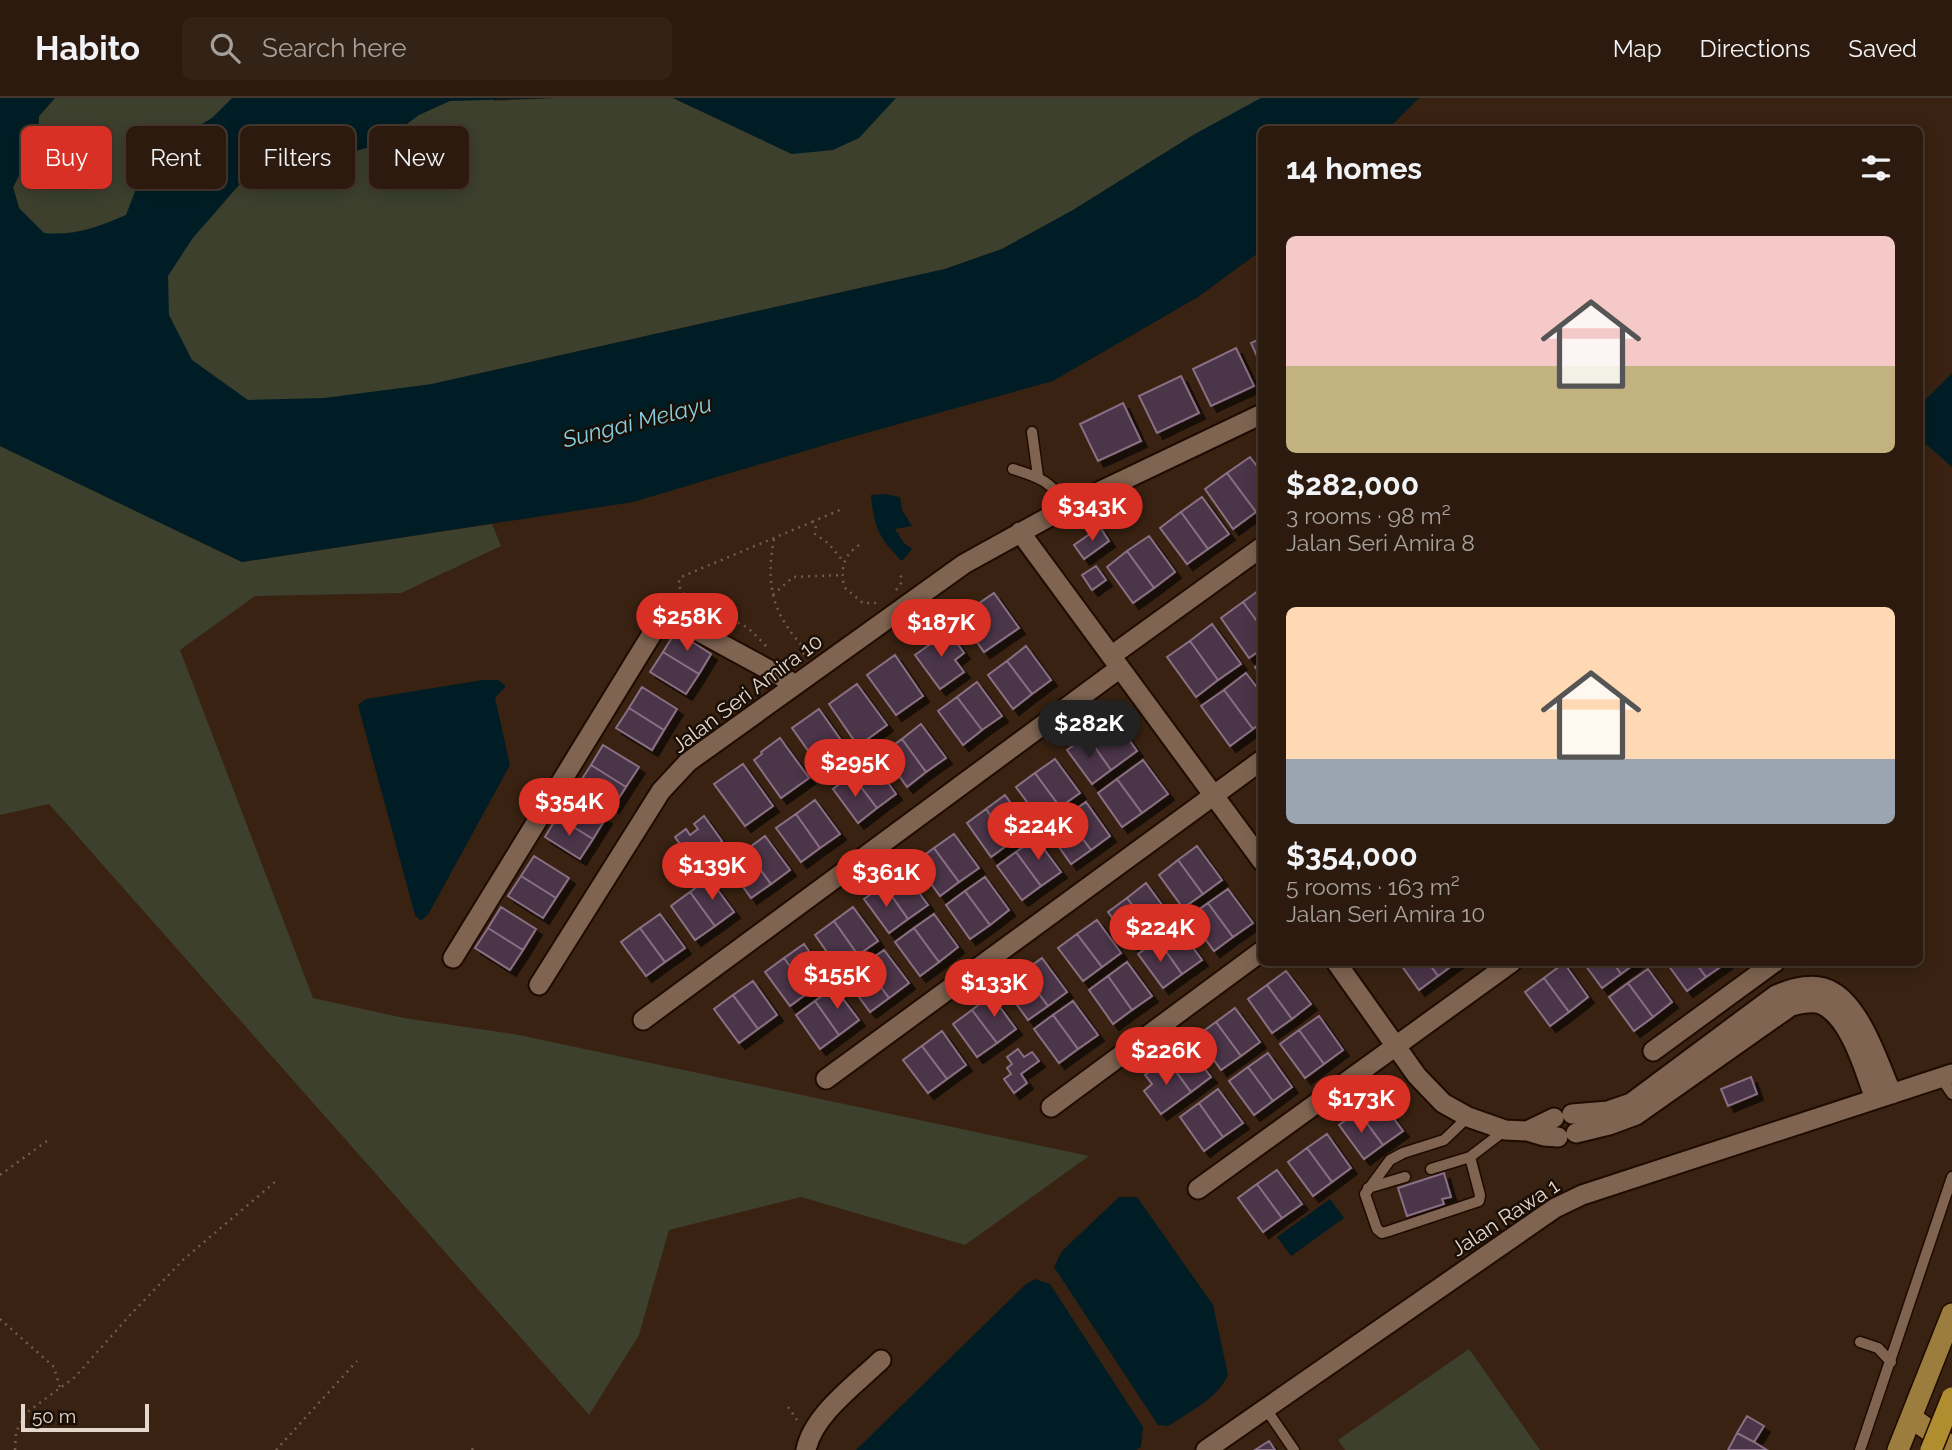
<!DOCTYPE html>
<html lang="en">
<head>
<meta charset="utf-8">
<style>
  :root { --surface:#2b1a0d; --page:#332316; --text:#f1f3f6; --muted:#a6a19d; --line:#47382e; --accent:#d93025 }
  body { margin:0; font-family:Raleway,sans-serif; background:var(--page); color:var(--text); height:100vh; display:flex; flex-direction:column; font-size:26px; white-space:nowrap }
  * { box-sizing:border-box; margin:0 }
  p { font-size:23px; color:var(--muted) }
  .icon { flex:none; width:38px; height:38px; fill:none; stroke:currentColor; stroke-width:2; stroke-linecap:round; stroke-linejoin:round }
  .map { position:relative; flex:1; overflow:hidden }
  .sheet { position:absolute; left:1258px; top:28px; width:665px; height:840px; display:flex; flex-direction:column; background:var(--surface); border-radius:10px; box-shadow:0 4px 18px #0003,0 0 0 2px var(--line) }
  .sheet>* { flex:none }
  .hud { position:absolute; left:21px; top:28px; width:665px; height:63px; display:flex; gap:14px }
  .scale { position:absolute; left:21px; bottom:18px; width:128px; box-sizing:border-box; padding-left:7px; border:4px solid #e6d7cc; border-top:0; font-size:19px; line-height:24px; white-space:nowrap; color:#e6d7cc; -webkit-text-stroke:5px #190f07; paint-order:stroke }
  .price { position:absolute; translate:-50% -60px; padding:0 16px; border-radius:24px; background:var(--accent); color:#fff; font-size:23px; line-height:46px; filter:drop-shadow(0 2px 4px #0008) }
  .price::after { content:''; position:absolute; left:50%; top:42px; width:21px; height:16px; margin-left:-10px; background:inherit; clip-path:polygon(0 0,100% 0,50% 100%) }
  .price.current { background:#222; color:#fff }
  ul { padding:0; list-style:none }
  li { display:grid; align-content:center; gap:14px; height:371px; padding:0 28px }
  li span { display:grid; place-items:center; height:217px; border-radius:10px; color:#555 }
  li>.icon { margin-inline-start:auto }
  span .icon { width:126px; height:126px; fill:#fffc; stroke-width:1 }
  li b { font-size:30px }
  h2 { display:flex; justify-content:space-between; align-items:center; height:84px; padding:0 28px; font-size:30px }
  .chip { padding:0 24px; border-radius:10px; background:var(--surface); box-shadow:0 4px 18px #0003,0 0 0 2px var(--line); font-size:24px; line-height:63px }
  .chip.current { background:var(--accent); color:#fff }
  header { display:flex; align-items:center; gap:42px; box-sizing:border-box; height:98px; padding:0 35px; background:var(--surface); border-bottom:2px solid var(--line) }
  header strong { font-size:33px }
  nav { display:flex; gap:38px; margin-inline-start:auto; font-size:24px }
  .search { width:490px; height:63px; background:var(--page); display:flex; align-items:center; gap:18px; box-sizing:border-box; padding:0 24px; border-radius:10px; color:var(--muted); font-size:26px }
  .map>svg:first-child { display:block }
  .green { fill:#3c402d }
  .water { fill:#001d25 }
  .building { fill:#4c3548; stroke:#896f84; stroke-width:2; filter:url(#shadow) }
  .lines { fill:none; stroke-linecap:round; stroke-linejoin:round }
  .lane-casing { stroke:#1f0b00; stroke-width:13 }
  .street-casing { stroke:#1f0b00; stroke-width:23 }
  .primary-casing { stroke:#1f0b00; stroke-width:24 }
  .path { stroke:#705b4c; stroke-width:2.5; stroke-dasharray:2 5; stroke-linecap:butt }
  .lane { stroke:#7f6451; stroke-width:10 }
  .street { stroke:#7f6451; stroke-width:19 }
  .primary { stroke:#9c7d3d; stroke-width:21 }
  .highway-bridge-casing { stroke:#1f0b00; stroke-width:24; stroke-linecap:butt }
  .highway-bridge { stroke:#b08e30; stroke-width:21 }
  .labels { text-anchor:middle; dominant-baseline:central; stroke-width:5; stroke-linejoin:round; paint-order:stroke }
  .street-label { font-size:21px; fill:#e6d7cc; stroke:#190f07 }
  .water-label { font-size:23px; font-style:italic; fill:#86d0e4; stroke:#190f07 }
</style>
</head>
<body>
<header>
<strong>Habito</strong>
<div class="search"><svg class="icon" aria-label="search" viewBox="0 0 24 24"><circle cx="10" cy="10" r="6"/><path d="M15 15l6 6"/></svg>Search here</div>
<nav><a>Map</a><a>Directions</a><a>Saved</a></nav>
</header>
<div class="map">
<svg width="1952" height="1352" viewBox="0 0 1952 1352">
  <defs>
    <filter id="shadow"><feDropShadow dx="6" dy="6" stdDeviation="0" flood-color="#0009"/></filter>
  </defs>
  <rect width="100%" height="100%" fill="#392211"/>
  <path class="green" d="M55,0H270L401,6L489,0L495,3L555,0H673L792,56L896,0H1261L1195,36L1073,112L1002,151L945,171L432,286L417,298L217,315L19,110L13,89L37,44L39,18Z
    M0,348L242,464L492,426L501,448L401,495L255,498L180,552L313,900L404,920L514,936L1089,1058L965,1147L801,1099L669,1132L639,1237L589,1317L49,706L0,717Z
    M1469,1251L1540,1352H1345L1338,1342Z"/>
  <path class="water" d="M0,0H55L39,18L37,44L13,89L19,110L44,135C74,138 98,129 126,117L139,83L176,41L212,20L232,0H555L450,3L419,17L380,46L239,87L192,141L168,178L169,217L192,262L248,302L324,300L432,286L945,171L1002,151L1073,112L1195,36L1261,0H1419L1388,31L1262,32V152L1198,199L1053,283L845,341L633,404L242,464L0,348Z
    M673,0H896L859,40L833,52L792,56Z
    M1952,275V369L1920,341V307Z
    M885,396L900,399L902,412L912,428L895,431L904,445L912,451L902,463C879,440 874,430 871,397Z
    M483,582H498L506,588L495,600L510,667L429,815L421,823L415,817L358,607L366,601Z
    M1119,1099H1137L1213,1207L1228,1277C1217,1301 1189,1314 1168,1328L1158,1327L1054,1169L1062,1153Z
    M1330,1101L1344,1120L1291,1158L1277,1139Z
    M1035,1181L1050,1186L1143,1329L1141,1349L1136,1352H856L1026,1186Z"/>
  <path class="building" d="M1262,240V269L1251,245Z
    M1236,250L1254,288L1211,308L1193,271Z
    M1181,278L1199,315L1157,335L1139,298Z
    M1123,305L1141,343L1098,363L1080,326Z
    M1250,359L1262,375V410L1256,414L1227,375Z
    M1227,375L1256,414L1233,431L1205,391Z
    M1202,399L1229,436L1208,451L1181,414Z
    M1181,414L1208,451L1187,466L1160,430Z
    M1100,429L1109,443L1084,461L1074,447Z
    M1149,438L1175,474L1154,490L1127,453Z
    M1127,453L1154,490L1133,505L1107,469Z
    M1096,468L1106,482L1092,492L1082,477Z
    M1262,490V530L1243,504Z
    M994,495L1019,530L984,554L959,519Z
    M1243,504L1262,530V551L1249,560L1221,520Z
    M1212,526L1241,566L1218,582L1190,543Z
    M676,533L711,556L699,576L663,554Z
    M939,535L944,541L951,536L964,555L955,562L964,574L940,591L915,557L929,547L924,541L931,536L933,539Z
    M1190,543L1218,582L1196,599L1167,559Z
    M1026,548L1051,582L1032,596L1007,563Z
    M663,554L699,576L686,596L650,574Z
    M895,557L923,598L896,617L867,577Z
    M1007,563L1032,596L1013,611L988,577Z
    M1262,564V579L1255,569Z
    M1246,575L1262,596V624L1253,631L1224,592Z
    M977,584L1002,618L982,632L957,599Z
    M857,586L887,627L858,648L829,606Z
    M642,589L677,611L664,632L629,610Z
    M1224,592L1253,631L1230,648L1201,608Z
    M957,599L982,632L963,647L938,613Z
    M629,610L664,632L652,652L616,630Z
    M819,611L848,652L821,671L792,630Z
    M1113,619L1137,653L1111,672L1087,638Z
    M921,626L946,660L926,674L902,641Z
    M1087,638L1111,672L1092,686L1067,652Z
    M780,640L809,680L781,700L754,662L762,656L761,654Z
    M902,641L926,674L907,689L883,655Z
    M603,647L639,669L626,689L591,667Z
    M1055,661L1080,695L1060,709L1035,675Z
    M872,662L896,696L877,710L852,677Z
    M1143,662L1168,696L1142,715L1117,681Z
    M743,666L773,708L745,728L714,686Z
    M591,667L626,689L613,709L578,687Z
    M1035,675L1060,709L1041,723L1016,689Z
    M852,677L877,710L858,725L833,691Z
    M1117,681L1142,715L1122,729L1098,695Z
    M1005,697L1030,731L1010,745L986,711Z
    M570,698L606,720L593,741L557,719Z
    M815,702L840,736L820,750L796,716Z
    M1086,704L1110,738L1091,752L1066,718Z
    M986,711L1010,745L991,759L967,725Z
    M796,716L820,750L801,764L776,730Z
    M704,718L722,743L690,767L681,754L684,752L675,739L686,731L690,737L698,731L694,726Z
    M1066,718L1091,752L1071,766L1047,732Z
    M557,719L593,741L580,761L545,739Z
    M954,736L979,770L959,784L934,750Z
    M765,738L790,772L771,786L746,752Z
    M1036,740L1061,774L1041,788L1016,754Z
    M1197,748L1222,782L1203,796L1178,762Z
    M934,750L959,784L940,798L915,764Z
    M746,752L771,786L751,800L727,766Z
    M1016,754L1041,788L1022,802L997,768Z
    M534,758L569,780L556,800L521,778Z
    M1178,762L1203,796L1183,810L1159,777Z
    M903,773L928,807L908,821L884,787Z
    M521,778L556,800L543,820L508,798Z
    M985,779L1009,812L990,827L965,793Z
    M709,780L734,814L715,828L690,794Z
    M1146,785L1171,819L1152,833L1127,800Z
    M884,787L908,821L889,835L864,801Z
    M1228,791L1253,825L1233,839L1208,805Z
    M965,793L990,827L970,841L946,807Z
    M690,794L715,828L695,842L671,808Z
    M1127,800L1152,833L1132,847L1108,814Z
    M1208,805L1233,839L1214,853L1189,819Z
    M501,809L536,831L523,852L488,830Z
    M853,809L878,843L858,857L834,823Z
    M660,816L685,850L665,864L640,830Z
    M934,816L958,849L939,864L914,830Z
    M1097,822L1121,855L1102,869L1077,836Z
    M834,823L858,857L839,871L815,837Z
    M1177,828L1202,862L1182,876L1158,842Z
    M488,830L523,852L510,872L475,850Z
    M640,830L665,864L646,878L621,844Z
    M914,830L939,864L920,878L895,844Z
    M1077,836L1102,869L1083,883L1058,850Z
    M1158,842L1182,876L1163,890L1138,856Z
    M804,846L828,880L809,894L784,860Z
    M884,852L909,885L889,900L864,866Z
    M784,860L809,894L790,908L765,874Z
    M1042,860L1067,894L1048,908L1023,874Z
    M1127,864L1152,898L1132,912L1108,878Z
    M1399,864H1428L1438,878L1419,892Z
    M1428,864H1457L1438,878Z
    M1583,864H1613L1621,876L1602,890Z
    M1613,864H1637L1621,876Z
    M1666,864H1695L1706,879L1687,893Z
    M1695,864H1725L1726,865L1706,879Z
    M1564,865L1588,899L1569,914L1544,880Z
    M864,866L889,900L870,914L845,880Z
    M1648,871L1672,904L1653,919L1628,885Z
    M1286,873L1311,906L1292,921L1267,887Z
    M1023,874L1048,908L1028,922L1004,889Z
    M1108,878L1132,912L1113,926L1089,892Z
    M1544,880L1569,914L1550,928L1525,894Z
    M753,883L777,917L758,931L733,897Z
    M1628,885L1653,919L1634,933L1609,899Z
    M1267,887L1292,921L1272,935L1248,901Z
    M834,889L859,922L839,937L815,903Z
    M733,897L758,931L739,945L714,911Z
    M991,897L1016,931L997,945L972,912Z
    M815,903L839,937L820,951L796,917Z
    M1073,903L1098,937L1078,951L1053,917Z
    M1235,910L1260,944L1241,958L1216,924Z
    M972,912L997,945L977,959L953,926Z
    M1053,917L1078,951L1059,965L1034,931Z
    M1319,918L1343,952L1324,966L1299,932Z
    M1216,924L1241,958L1221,972L1197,938Z
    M1299,932L1324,966L1305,980L1280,946Z
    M942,933L966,967L947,981L922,948Z
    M1186,946L1211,979L1191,994L1166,960Z
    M922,948L947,981L928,995L903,962Z
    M1018,951L1024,959L1032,954L1039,963L1021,976L1027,985L1014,995L1004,981L1011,976L1007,970L1012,966L1007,959Z
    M1268,955L1292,989L1273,1003L1248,969Z
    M1166,960L1191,994L1161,1016L1144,993L1152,986L1145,977Z
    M1248,969L1273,1003L1254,1017L1229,983Z
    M1751,979L1757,996L1728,1008L1721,991Z
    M1218,991L1243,1025L1223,1039L1199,1005Z
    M1378,999L1403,1033L1383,1047L1358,1013Z
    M1199,1005L1223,1039L1204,1053L1180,1019Z
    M1358,1013L1383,1047L1364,1061L1339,1027Z
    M1327,1036L1351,1070L1332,1084L1307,1050Z
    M1307,1050L1332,1084L1313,1098L1288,1064Z
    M1277,1072L1302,1106L1282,1120L1257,1086Z
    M1444,1075L1451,1099L1442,1101L1444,1106L1407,1118L1398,1090Z
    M1257,1086L1282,1120L1263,1134L1238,1100Z
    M1747,1318L1764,1328L1754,1344L1737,1335Z
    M1737,1335L1754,1344L1767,1352H1728Z
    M1269,1343L1275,1352H1255Z"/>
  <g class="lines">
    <defs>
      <path id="lane" d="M1032,334L1038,378
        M1013,371C1040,379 1052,384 1067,409
        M1941,980L1952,996
        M1468,1019L1444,1042L1403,1055L1390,1062L1365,1096L1377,1131L1382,1135L1389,1133L1479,1103L1480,1097L1470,1059L1504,1033
        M1431,1071L1470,1059
        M1368,1090L1405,1079
        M1860,1244L1878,1250L1891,1264
        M1266,1311L1294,1352
        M1860,1352L1952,1079"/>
      <path id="street" d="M1020,434L1262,763
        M1111,558L1262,449
        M453,860L658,526L668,521L679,523L795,586
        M1336,864L1417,978L1443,1005L1468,1019L1505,1032L1527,1033L1544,1038L1558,1039
        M539,887L661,693L688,664L964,466L1067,409L1262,316
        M643,922L1120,570
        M1653,953L1775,864
        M826,981L1262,662
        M1051,1009L1262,853
        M1572,1016L1608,1013L1631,1005L1776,897C1793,890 1815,883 1833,894C1862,911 1879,966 1892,996
        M1527,1033L1554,1020
        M1576,1035L1609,1027L1636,1017L1791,908C1801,906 1813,902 1823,907C1851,921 1865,974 1875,1001
        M1198,1091L1512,864
        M806,1352C813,1317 855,1287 881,1262
        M1206,1352L1555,1110L1582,1097L1952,976"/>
      <path id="primary" d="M1912,1320L1952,1349
        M1898,1352L1952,1216"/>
    </defs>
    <use href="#lane" class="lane-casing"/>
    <use href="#street" class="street-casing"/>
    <use href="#primary" class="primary-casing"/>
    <path class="path" d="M812,424L840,412
      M774,441C765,489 773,518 808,554
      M859,447C842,459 841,470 844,489L863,505H876
      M896,492L901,485V476
      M773,497L793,479L842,477
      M766,548C758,540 751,531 741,526C717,515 690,512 678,486L681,479L812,424L816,427L815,436L828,445L843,463
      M789,560L809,554
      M0,1077L51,1040
      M0,1221L54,1269L60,1290
      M788,1309L797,1322
      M15,1352L16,1334L26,1315L75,1279L130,1217L184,1161L275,1084
      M276,1352L357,1263
      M472,1352L475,1346"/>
    <use href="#lane" class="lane"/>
    <use href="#street" class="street"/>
    <use href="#primary" class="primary"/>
    <defs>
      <path id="highway-bridge" d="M1931,1352L1952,1300"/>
    </defs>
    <use href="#highway-bridge" class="highway-bridge-casing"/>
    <use href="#highway-bridge" class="highway-bridge"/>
  </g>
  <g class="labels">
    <g class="street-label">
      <text transform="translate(747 595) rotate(-37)">Jalan Seri Amira 10</text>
      <text transform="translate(1505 1119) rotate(-33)">Jalan Rawa 1</text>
    </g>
    <g class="water-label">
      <text transform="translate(637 323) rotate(-14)">Sungai Melayu</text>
    </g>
  </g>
</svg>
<div class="scale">50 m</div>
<b class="price" style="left:1092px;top:445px">$343K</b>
<b class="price" style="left:687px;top:555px">$258K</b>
<b class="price" style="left:941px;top:561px">$187K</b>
<b class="price current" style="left:1089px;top:662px">$282K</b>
<b class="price" style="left:855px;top:701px">$295K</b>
<b class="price" style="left:569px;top:740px">$354K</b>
<b class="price" style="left:1038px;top:764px">$224K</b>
<b class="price" style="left:712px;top:804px">$139K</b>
<b class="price" style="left:886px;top:811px">$361K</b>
<b class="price" style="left:1160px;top:866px">$224K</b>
<b class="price" style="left:837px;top:913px">$155K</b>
<b class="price" style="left:994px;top:921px">$133K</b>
<b class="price" style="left:1166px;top:989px">$226K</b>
<b class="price" style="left:1361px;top:1037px">$173K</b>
<div class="hud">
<a class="chip current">Buy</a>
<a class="chip">Rent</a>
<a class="chip">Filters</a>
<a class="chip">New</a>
</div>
<section class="sheet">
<h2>14 homes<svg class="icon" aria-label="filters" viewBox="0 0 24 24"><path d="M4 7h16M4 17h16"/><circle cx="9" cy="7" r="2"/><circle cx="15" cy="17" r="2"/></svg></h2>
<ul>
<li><span style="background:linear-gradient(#f6c9c9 60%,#c2b280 0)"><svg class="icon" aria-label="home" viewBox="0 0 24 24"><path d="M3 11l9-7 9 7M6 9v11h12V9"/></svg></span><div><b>$282,000</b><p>3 rooms · 98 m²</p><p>Jalan Seri Amira 8</p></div></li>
<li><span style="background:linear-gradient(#ffd9b3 70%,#9aa5b1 0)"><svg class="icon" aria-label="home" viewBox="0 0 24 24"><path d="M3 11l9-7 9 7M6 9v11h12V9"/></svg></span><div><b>$354,000</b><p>5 rooms · 163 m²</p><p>Jalan Seri Amira 10</p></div></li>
</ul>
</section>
</div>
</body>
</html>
